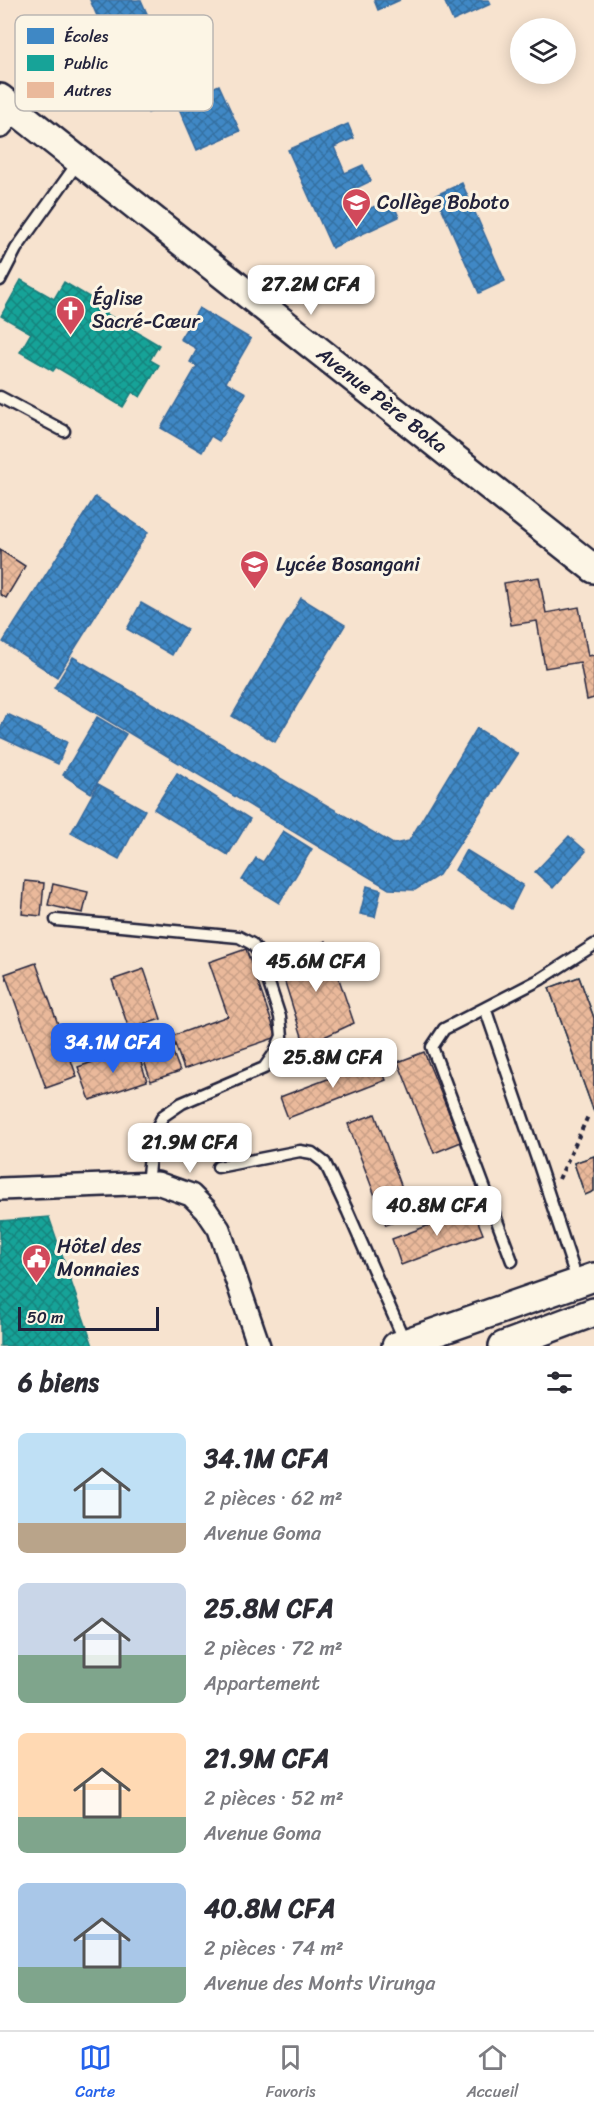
<!DOCTYPE html>
<html lang="fr">
<head>
<meta charset="utf-8">
<style>
  :root { --surface:#fff; --page:#f2f2f3; --text:#2b2b33; --muted:#7c7c81; --line:#e1e1e2; --accent:#2563eb }
  body { margin:0; font-family:Sriracha,sans-serif; background:var(--page); color:var(--text); height:100vh; display:flex; flex-direction:column; font-size:22px; white-space:nowrap }
  * { box-sizing:border-box; margin:0 }
  p { font-size:20px; color:var(--muted) }
  .icon { flex:none; width:33px; height:33px; fill:none; stroke:currentColor; stroke-width:2; stroke-linecap:round; stroke-linejoin:round }
  .map { position:relative; height:1346px; overflow:hidden }
  .drawer { display:flex; flex-direction:column; background:var(--surface); flex:1 }
  .drawer>* { flex:none }
  .tools { position:absolute; left:510px; top:18px; display:grid; gap:12px }
  .tools a { display:grid; place-items:center; width:66px; height:66px; border-radius:50%; background:var(--surface); box-shadow:0 3px 15px #0003; font-size:30px }
  .scale { position:absolute; left:18px; bottom:15px; width:141px; box-sizing:border-box; padding-left:6px; border:3px solid #22223b; border-top:0; font-size:16px; line-height:21px; white-space:nowrap; color:#22223b; -webkit-text-stroke:4px #fcf5e5; paint-order:stroke }
  .price { position:absolute; translate:-50% -51px; padding:0 14px; border-radius:12px; background:#fff; color:#222; font-size:20px; line-height:39px; filter:drop-shadow(0 2px 3px #0008) }
  .price::after { content:''; position:absolute; left:50%; top:36px; width:18px; height:14px; margin-left:-9px; background:inherit; clip-path:polygon(0 0,100% 0,50% 100%) }
  .price.selected { background:var(--accent); color:#fff }
  ul { padding:0; list-style:none }
  li { display:flex; align-items:center; gap:18px; height:150px; padding:0 18px }
  li span { display:grid; place-items:center; flex:none; width:168px; height:120px; border-radius:9px; color:#555 }
  li>.icon { margin-inline-start:auto }
  span .icon { width:72px; height:72px; fill:#fffc; stroke-width:1 }
  li b { font-size:26px }
  h2 { display:flex; justify-content:space-between; align-items:center; height:72px; padding:0 18px; font-size:26px }
  .menu { display:flex; justify-content:space-around; align-items:center; height:84px; border-top:2px solid var(--line); background:var(--surface); font-size:16px; color:var(--muted) }
  .menu a { display:grid; justify-items:center; gap:3px }
  .menu .selected { color:var(--accent) }
  .map>svg:first-child { display:block }
  .schools { fill:url(#schools-cross-hatch); stroke:#36699c; stroke-width:1.5 }
  .public { fill:url(#public-cross-hatch); stroke:#1a7c7c; stroke-width:1.5 }
  .building { fill:url(#building-cross-hatch); stroke:#22223b; stroke-width:1.5 }
  .lines { fill:none; stroke-linecap:round; stroke-linejoin:round }
  .service-casing { stroke:#22223b; stroke-width:15 }
  .minor-casing { stroke:#22223b; stroke-width:26 }
  .tertiary-casing { stroke:#22223b; stroke-width:32 }
  .path { stroke:#22223b; stroke-width:4; stroke-dasharray:4.5 4.5; stroke-linecap:butt }
  .service { stroke:#fcf5e5; stroke-width:10 }
  .minor { stroke:#fcf5e5; stroke-width:21 }
  .tertiary { stroke:#fcf5e5; stroke-width:27 }
  .labels { text-anchor:middle; dominant-baseline:central; stroke-width:6; stroke-linejoin:round; paint-order:stroke }
  .poi-label { font-size:20px; fill:#22223b; stroke:#fcf5e5; text-anchor:start }
  .street-label { font-size:20px; fill:#22223b; stroke:#fcf5e5 }
  .key { fill:#fcf5e5; stroke:#bbb6b2; stroke-width:1.5 }
  .key-label { font-size:16px; fill:#22223b }
</style>
</head>
<body>
<div class="map">
<svg width="594" height="1346" viewBox="0 0 594 1346">
  <defs>
    <pattern id="schools-cross-hatch" width="8" height="8" patternUnits="userSpaceOnUse" patternTransform="scale(1.5)"><rect width="8" height="8" fill="#3f88c5"/><path d="M0 0l8 8M0 8l8-8" fill="none" stroke="#346fa1"/></pattern>
    <pattern id="public-cross-hatch" width="8" height="8" patternUnits="userSpaceOnUse" patternTransform="scale(1.5)"><rect width="8" height="8" fill="#17a398"/><path d="M0 0l8 8M0 8l8-8" fill="none" stroke="#14847d"/></pattern>
    <pattern id="building-cross-hatch" width="8" height="8" patternUnits="userSpaceOnUse" patternTransform="scale(1.5)"><rect width="8" height="8" fill="#eab99b"/><path d="M0 0l8 8M0 8l8-8" fill="none" stroke="#c89f86"/></pattern>
  </defs>
  <rect width="100%" height="100%" fill="#f7e3cf"/>
  <filter id="ink" filterUnits="userSpaceOnUse"><feTurbulence type="fractalNoise" baseFrequency=".0167" numOctaves="2"/><feDisplacementMap in="SourceGraphic" scale="12" xChannelSelector="R" yChannelSelector="G"/><feConvolveMatrix kernelMatrix="1 2 1 2 8 2 1 2 1" color-interpolation-filters="sRGB"/></filter>
  <g filter="url(#ink)">
    <path class="schools" d="M90,0H141L184,97L148,113L108,22L101,25Z
      M374,0H400L378,10Z
      M444,0H489L491,4L453,21Z
      M219,85L240,131L197,150L177,104Z
      M348,124L354,138L334,147L345,173L363,165L371,181L352,190L362,212L391,199L399,217L332,248L288,150Z
      M462,183L505,281L479,293L436,195Z
      M199,308L251,339L226,382L246,393L219,441L211,436L202,452L161,428L197,366L190,362L197,349L180,339Z
      M95,497L148,532L57,677L3,642Z
      M301,598L345,625L275,742L232,716Z
      M141,603L187,629L172,655L127,629Z
      M73,657L393,844L409,841L477,728L518,754L439,875L415,890L389,889L54,688Z
      M7,714L67,742L58,764L0,737V730Z
      M97,717L126,734L91,793L63,775Z
      M177,773L250,819L228,855L154,809Z
      M98,784L145,810L119,859L71,833Z
      M283,831L312,849L279,903L242,880L256,858L263,862Z
      M569,836L586,851L553,888L535,872Z
      M466,850L523,885L511,909L455,870Z
      M367,886L381,890L375,917L360,914Z"/>
    <path class="public" d="M21,280L54,299L64,282L96,301L93,306L159,345L150,360L159,365L140,397L132,392L123,407L56,367L53,371L20,352L31,333L1,316Z
      M579,977L594,1018V1112L549,988Z
      M594,1156V1191L585,1195L574,1163Z
      M49,1217L93,1346H0V1221Z"/>
    <path class="building" d="M0,550L25,566L6,598L0,594Z
      M539,577L546,613L579,607L588,656L594,655V698L587,700L580,662L545,668L537,621L511,625L504,583Z
      M25,881L44,883L41,916L22,914Z
      M53,884L88,892L83,913L48,905Z
      M326,941L354,1023L305,1046L278,960Z
      M246,949L277,1037L184,1069L172,1036L228,1016L209,962Z
      M36,963L77,1077L46,1088L5,974Z
      M144,969L161,1019L129,1029L112,980Z
      M579,977L594,1018V1112L549,988Z
      M166,1034L180,1071L151,1081L138,1044Z
      M136,1047L147,1081L90,1100L78,1067Z
      M424,1052L461,1142L434,1153L398,1062Z
      M378,1060L386,1080L288,1118L280,1097Z
      M375,1114L412,1215L386,1225L348,1124Z
      M594,1156V1191L585,1195L574,1163Z
      M473,1209L483,1234L401,1265L392,1239Z"/>
    <g class="lines">
      <defs>
        <path id="service" d="M0,280L16,249L79,161
          M0,397L64,431
          M56,920L239,937L252,944L259,953L280,1017L282,1036L274,1054L264,1068L182,1103L163,1116L152,1137L147,1184
          M485,1008L444,1029L432,1047L512,1261
          M218,1167L300,1151L312,1153L325,1163L348,1212L405,1342
          M578,1283L539,1165L485,1008L541,979L594,945"/>
        <path id="minor" d="M0,127L15,110
          M0,1189L157,1183L191,1195L206,1210L219,1229L259,1346"/>
        <path id="tertiary" d="M0,98L594,569
          M396,1346L594,1277
          M503,1346L594,1312"/>
      </defs>
      <use href="#service" class="service-casing"/>
      <use href="#minor" class="minor-casing"/>
      <use href="#tertiary" class="tertiary-casing"/>
      <path class="path" d="M559,1179L589,1114"/>
      <use href="#service" class="service"/>
      <use href="#minor" class="minor"/>
      <use href="#tertiary" class="tertiary"/>
    </g>
  </g>
  <defs>
    <symbol id="school-pin" viewBox="-11 -11 22 30"><path d="M0 17L-7.5 6A9.5 9.5 0 1 1 7.5 6Z" fill="#d1495b" stroke="#fcf5e5"/><path d="M0-5L7-2L0 1L-7-2ZM-4 1L0 2.5L4 1V4Q0 6-4 4Z" fill="#fff"/></symbol>
    <symbol id="church-pin" viewBox="-11 -11 22 30"><path d="M0 17L-7.5 6A9.5 9.5 0 1 1 7.5 6Z" fill="#d1495b" stroke="#fcf5e5"/><path d="M-1.2-6h2.4v3.5h3.3v2.4h-3.3V6h-2.4V-.1h-3.3v-2.4h3.3Z" fill="#fff"/></symbol>
    <symbol id="civic-pin" viewBox="-11 -11 22 30"><path d="M0 17L-7.5 6A9.5 9.5 0 1 1 7.5 6Z" fill="#d1495b" stroke="#fcf5e5"/><path d="M-.6-6.5H3V-4.5H.6V-3L4-1V1h2V6H-6V1h2V-1L-.6-3ZM-1.2 2.5V6h2.4V2.5Z" fill="#fff"/></symbol>
  </defs>
  <g fill-rule="evenodd">
    <use href="#school-pin" x="340" y="186" width="33" height="45"/>
    <use href="#church-pin" x="54" y="294" width="33" height="45"/>
    <use href="#school-pin" x="238" y="548" width="33" height="45"/>
    <use href="#civic-pin" x="20" y="1242" width="33" height="45"/>
  </g>
  <g class="labels">
    <g class="poi-label">
      <text x="377" y="202">Collège Boboto</text>
      <text x="92" y="298">Église<tspan x="92" dy="23">Sacré-Cœur</tspan></text>
      <text x="276" y="564">Lycée Bosangani</text>
      <text x="57" y="1246">Hôtel des<tspan x="57" dy="23">Monnaies</tspan></text>
    </g>
    <g class="street-label">
      <text transform="translate(382 400) rotate(38)">Avenue Père Boka</text>
    </g>
  </g>
  <rect x="15" y="15" width="198" height="96" rx="9" class="key"/>
  <rect x="27" y="28" width="27" height="16" fill="#3f88c5"/>
  <rect x="27" y="55" width="27" height="16" fill="#17a398"/>
  <rect x="27" y="82" width="27" height="16" fill="#eab99b"/>
  <g class="key-label">
    <text x="64" y="42">Écoles</text>
    <text x="64" y="69">Public</text>
    <text x="64" y="96">Autres</text>
  </g>
</svg>
<div class="tools">
<a><svg class="icon" aria-label="layers" viewBox="0 0 24 24"><path d="M12 4l9 5-9 5-9-5zM3 14l9 5 9-5"/></svg></a>
</div>
<div class="scale">50 m</div>
<b class="price" style="left:311px;top:316px">27.2M CFA</b>
<b class="price" style="left:316px;top:993px">45.6M CFA</b>
<b class="price selected" style="left:113px;top:1074px">34.1M CFA</b>
<b class="price" style="left:333px;top:1089px">25.8M CFA</b>
<b class="price" style="left:190px;top:1174px">21.9M CFA</b>
<b class="price" style="left:437px;top:1237px">40.8M CFA</b>
</div>
<section class="drawer">
<h2>6 biens<svg class="icon" aria-label="filters" viewBox="0 0 24 24"><path d="M4 7h16M4 17h16"/><circle cx="9" cy="7" r="2"/><circle cx="15" cy="17" r="2"/></svg></h2>
<ul>
<li><span style="background:linear-gradient(#bfe0f5 75%,#b9a48a 0)"><svg class="icon" aria-label="home" viewBox="0 0 24 24"><path d="M3 11l9-7 9 7M6 9v11h12V9"/></svg></span><div><b>34.1M CFA</b><p>2 pièces · 62 m²</p><p>Avenue Goma</p></div></li>
<li><span style="background:linear-gradient(#c9d6e8 60%,#7fa58c 0)"><svg class="icon" aria-label="home" viewBox="0 0 24 24"><path d="M3 11l9-7 9 7M6 9v11h12V9"/></svg></span><div><b>25.8M CFA</b><p>2 pièces · 72 m²</p><p>Appartement</p></div></li>
<li><span style="background:linear-gradient(#ffd9b3 70%,#7fa58c 0)"><svg class="icon" aria-label="home" viewBox="0 0 24 24"><path d="M3 11l9-7 9 7M6 9v11h12V9"/></svg></span><div><b>21.9M CFA</b><p>2 pièces · 52 m²</p><p>Avenue Goma</p></div></li>
<li><span style="background:linear-gradient(#a9c7e8 70%,#7fa58c 0)"><svg class="icon" aria-label="home" viewBox="0 0 24 24"><path d="M3 11l9-7 9 7M6 9v11h12V9"/></svg></span><div><b>40.8M CFA</b><p>2 pièces · 74 m²</p><p>Avenue des Monts Virunga</p></div></li>
</ul>
</section>
<nav class="menu">
<a class="selected"><svg class="icon" aria-label="map" viewBox="0 0 24 24"><path d="M3 6l6-2 6 2 6-2v14l-6 2-6-2-6 2zM9 4v14M15 6v14"/></svg>Carte</a>
<a><svg class="icon" aria-label="saved" viewBox="0 0 24 24"><path d="M7 4h10v16l-5-4-5 4z"/></svg>Favoris</a>
<a><svg class="icon" aria-label="home" viewBox="0 0 24 24"><path d="M3 11l9-7 9 7M6 9v11h12V9"/></svg>Accueil</a>
</nav>
</body>
</html>
